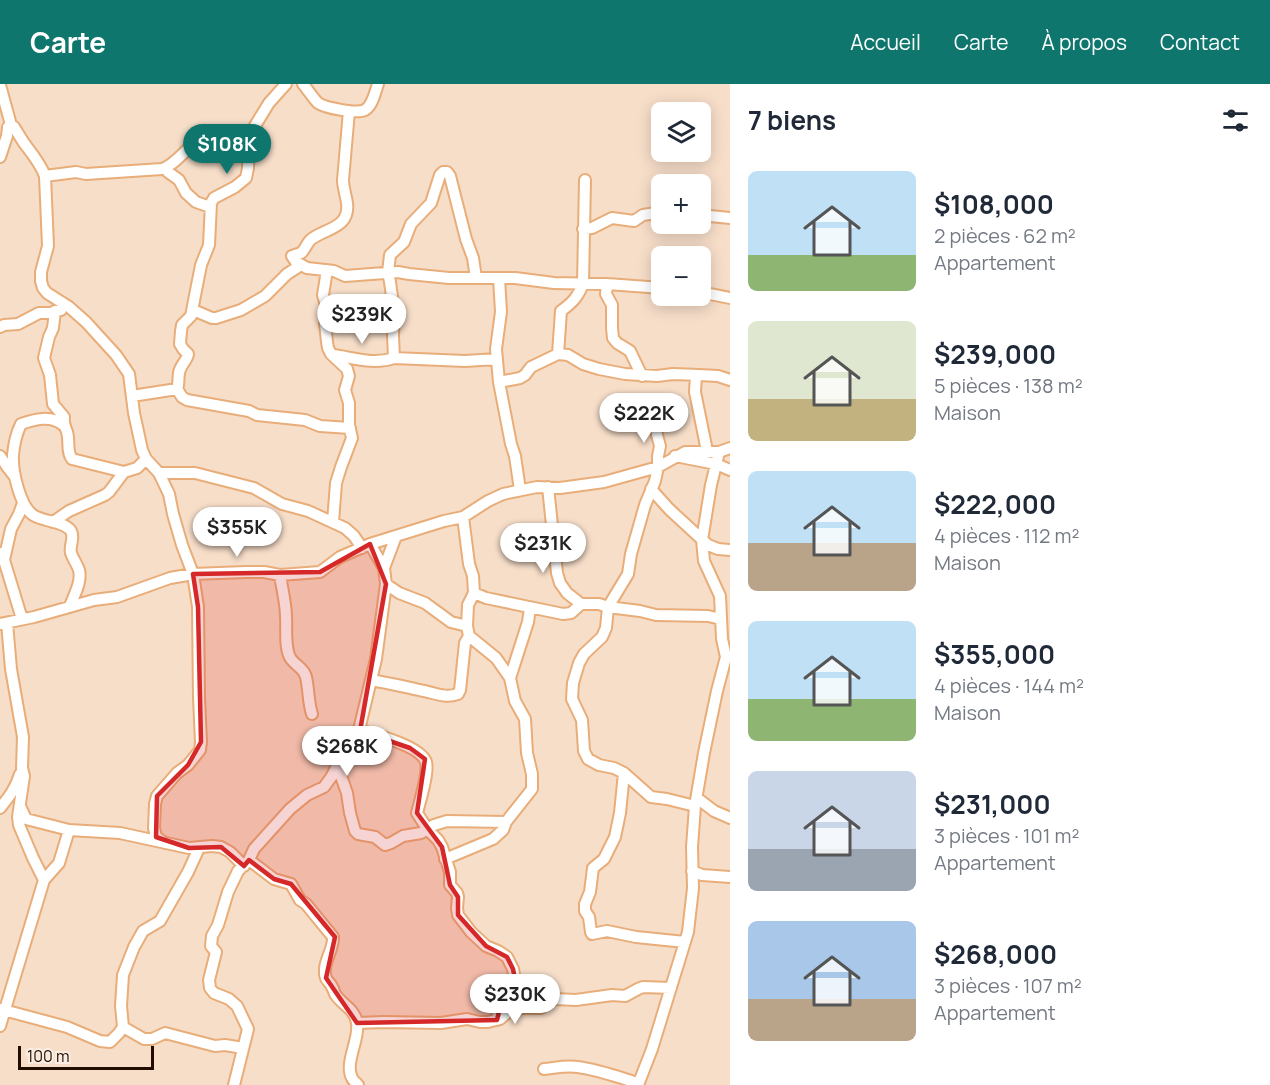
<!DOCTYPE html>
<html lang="fr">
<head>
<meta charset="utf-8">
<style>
  :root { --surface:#fff; --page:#f6f6f7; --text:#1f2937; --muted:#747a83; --accent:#0f766e }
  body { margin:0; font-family:Manrope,sans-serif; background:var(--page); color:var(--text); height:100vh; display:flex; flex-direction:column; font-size:22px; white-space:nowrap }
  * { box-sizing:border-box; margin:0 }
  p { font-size:20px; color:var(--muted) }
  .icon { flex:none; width:33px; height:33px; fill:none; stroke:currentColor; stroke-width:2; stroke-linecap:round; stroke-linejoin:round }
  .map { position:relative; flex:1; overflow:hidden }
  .side { display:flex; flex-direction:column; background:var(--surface); width:540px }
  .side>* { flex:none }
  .tools { position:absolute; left:651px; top:18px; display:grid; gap:12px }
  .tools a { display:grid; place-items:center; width:60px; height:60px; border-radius:9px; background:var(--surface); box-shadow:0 3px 15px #0003; font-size:30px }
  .scale { position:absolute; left:18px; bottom:15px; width:136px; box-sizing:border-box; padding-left:6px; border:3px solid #210c00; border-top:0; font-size:16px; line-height:21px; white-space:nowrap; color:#210c00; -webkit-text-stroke:4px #faeee3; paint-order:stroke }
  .price { position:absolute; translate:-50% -51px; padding:0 14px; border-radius:21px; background:#fff; color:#222; font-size:20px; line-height:39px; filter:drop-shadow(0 2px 3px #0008) }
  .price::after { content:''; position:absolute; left:50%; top:36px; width:18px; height:14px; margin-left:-9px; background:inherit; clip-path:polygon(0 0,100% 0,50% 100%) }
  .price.active { background:var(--accent); color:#fff }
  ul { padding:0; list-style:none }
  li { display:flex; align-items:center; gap:18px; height:150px; padding:0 18px }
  li span { display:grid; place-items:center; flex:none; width:168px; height:120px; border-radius:9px; color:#555 }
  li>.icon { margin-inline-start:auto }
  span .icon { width:72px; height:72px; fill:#fffc; stroke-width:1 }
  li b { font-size:26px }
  h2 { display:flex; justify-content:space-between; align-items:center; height:72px; padding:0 18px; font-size:26px }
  header { display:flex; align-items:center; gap:36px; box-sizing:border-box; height:84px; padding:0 30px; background:var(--accent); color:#fff }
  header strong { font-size:28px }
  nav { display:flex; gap:33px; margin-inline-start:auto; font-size:21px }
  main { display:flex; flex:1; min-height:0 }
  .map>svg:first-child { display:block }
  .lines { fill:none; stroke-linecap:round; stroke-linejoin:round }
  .minor-casing { stroke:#e8ad79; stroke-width:14 }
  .minor { stroke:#fff; stroke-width:10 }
  .marked { fill:#d62828; fill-opacity:0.2; stroke:#d62828; stroke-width:4.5; stroke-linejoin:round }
</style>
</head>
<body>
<header>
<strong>Carte</strong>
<nav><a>Accueil</a><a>Carte</a><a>À propos</a><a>Contact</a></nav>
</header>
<main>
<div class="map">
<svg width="730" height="1001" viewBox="0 0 730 1001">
  <rect width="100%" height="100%" fill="#f7dec9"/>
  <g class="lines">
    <defs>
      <path id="minor" d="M303,0C308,6 313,14 318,19C325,24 357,30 365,26C373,21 375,8 378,0
        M0,1L11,41L14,43C18,49 22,57 27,63C34,72 41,81 45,92L48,162L41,188V197L43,204L47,209L69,223L86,238L116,271L129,290L134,329L142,366L146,375L159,389L169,410L173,430L182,461L193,490L198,523L199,614L201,658L200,666L188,681L177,689L157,712L155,720L154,744L156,753L165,759
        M349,27L343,96C343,104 346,111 347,119C350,143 328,144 313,154C307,157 306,165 301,169C298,170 295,171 292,172L296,178L307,184L334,187L345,192L398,188L409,190L449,194H515L554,199L607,200L662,204
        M249,48L248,84L246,94L235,103L214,114L211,119L209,161L201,181L191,232L182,241L181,247L180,260L183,265L188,270C187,277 180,281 179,289C178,295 179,300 177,305L182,313L187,316L249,327L257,331L305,336L320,342L350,344
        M0,73L7,52L8,43L11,41
        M166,84L168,88L179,96L186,109L196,118L210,123
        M45,92L76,88L86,90L162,85C178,80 190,57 207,52C225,47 235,57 253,45L269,19L286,0
        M700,131L730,134
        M583,145L592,144L612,134L634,137L643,131L662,128
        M327,186L323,211L327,225L325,239L327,258L328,264L331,270L347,285L349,292L345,306L349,319V341L352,354L341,383L336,399L333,438
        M499,194L501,228L496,265L499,298L511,360L515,372L520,406
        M607,200L606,210L612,221V244L613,254L617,259L630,267L642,292
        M700,208L730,214
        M193,226L212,234H216L241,226L265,212L287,190L301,181
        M55,227L53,244L49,253L44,274L50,291L53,320L64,333C63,340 65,342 67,348C70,358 66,367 72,375L124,388L137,384L146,375
        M0,243L4,241L18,240L39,229H50L61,226
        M558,270L561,227C572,219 578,213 583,200L585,96
        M334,271C354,274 374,281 394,274L465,277L497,275
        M394,274L393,252L394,227L390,198L388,188L390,171L404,158L411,140L431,119L440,91L443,88H447L450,92L466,155L473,174L476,194
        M696,292L695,308L707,367
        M499,298L520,294L525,291L531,283L558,270L568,271L583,280L599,285L625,290L657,292L673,290L699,291L718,292L730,296
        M132,312L177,305
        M651,328L655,334L657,351L660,362L658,372V383L655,397L645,421L631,470L628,490L608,523L606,544L602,553L584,570L579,579L573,599L572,615L582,636L584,667L588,675L599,681L614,684L624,689L651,713L667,715L695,722
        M63,341C51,331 35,335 21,340C16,350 14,360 13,371C12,387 20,422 33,431C43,438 65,437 71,447C75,454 69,462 71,469C73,475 77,480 79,486C82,498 74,511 70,522
        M0,372L8,384L15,393
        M675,372L716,380L730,386
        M159,389H195L254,404L282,420L308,427L345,444L354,452L362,464
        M548,403L557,489L560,499L567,509L581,520H599L608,523L640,527L656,531L708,532L721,535
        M651,405L669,425L708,461L718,465L730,466
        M53,438L69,427L105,411L109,408L124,388
        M0,469L4,476L22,535
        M4,476L11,445L19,430L23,419
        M384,484L396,452
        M280,491C282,505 286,519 286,533C287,545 284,565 291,575C296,582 304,584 306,593C309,606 308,618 312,630
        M386,500L399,509L425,519L451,538L467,542
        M474,509L486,514L563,530L571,529L581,520
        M7,539L11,585L23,653L22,684L24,692L18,733L19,741L33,774L44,796
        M0,540L34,533L94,516L117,513L170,494L193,490L246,488H264L280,491L320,488L340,473L370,460L444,437L463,433L488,417L503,410L537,403L560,404L604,398L658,383L685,368H719L730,364
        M469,552L496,574L510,594
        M371,596C387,599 403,602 419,606C433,608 444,615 458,610L460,606L465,559L469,552L467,542L468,521L474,509L473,492L469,480L463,433
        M359,646C374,650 421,662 426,678C429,688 420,717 417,729L428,746L438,756L442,763L450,788V801L457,809L458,813L457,824L458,831L471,848L486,862L498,867L507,873L513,885L515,895C501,906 499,919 497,936
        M337,681L347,709L350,729L355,747L358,750L375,753L385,761L391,759L403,752L421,749L434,741L447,737L506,738
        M624,689L620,729L615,753L604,775L593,784L590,808L585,820V827L589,833L591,848L592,850L607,847L636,853L685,858
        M697,714L714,727L730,734
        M20,722L26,735L69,746L120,749L189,764L212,762L221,763L230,768L244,782
        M0,724C9,713 16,704 20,690
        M445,775L493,755L503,746L506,738L532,705V690L527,669L525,635L515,617L510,594L528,538L530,524
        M249,776L274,795L291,800L300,816L306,820L333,853C334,866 321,880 326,894C327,897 330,899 331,901C333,904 334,907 335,910C342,921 355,925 357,939C360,955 344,979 352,994C353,997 356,998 358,1001
        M692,787L702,791L730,793
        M0,925L67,943L100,957L110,958L119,949L123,943L121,922L123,891L134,863L143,847L160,837L188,788L199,764
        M357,939L384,938L441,939L467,935L480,938H488L500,935L508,928L513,926L521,924H541L545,919L555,915L576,916L612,911L625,912L638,905L643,903L671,904
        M0,942L44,796L59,779L69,746
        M123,943L144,955H152L165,949L215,962L225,961L243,964
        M544,985C555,984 566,981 578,983C599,986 618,993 638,999
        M234,1001L248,945L237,922L229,915L214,909L210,904L209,896L216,868L211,862L212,852L218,841L228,808L238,787L249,776L254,765L290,725L307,711L324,703L332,692L341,673L359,646L376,575L386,500L384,484L370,460
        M638,1001L652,965L688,848L693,804L692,763L695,722L704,669L717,607L726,573L722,555L720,512L704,477L702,456L711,401L719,368"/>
    </defs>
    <use href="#minor" class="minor-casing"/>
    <use href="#minor" class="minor"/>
  </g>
  <path class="marked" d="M370,460L386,500L360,647L410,664L425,675L417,729L442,763L450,801L458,813V831L486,862L507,873L513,885L515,895L506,900L497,936L357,939L326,894L335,853L291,800L274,795L249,776L244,782L221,763L189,764L156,753L157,712L188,681L201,658L198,523L193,490L320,488Z"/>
</svg>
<div class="tools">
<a><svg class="icon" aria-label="layers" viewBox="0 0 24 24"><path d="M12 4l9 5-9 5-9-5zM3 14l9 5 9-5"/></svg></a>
<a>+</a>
<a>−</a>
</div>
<div class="scale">100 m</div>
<b class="price active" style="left:227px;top:91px">$108K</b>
<b class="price" style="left:362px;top:261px">$239K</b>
<b class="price" style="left:644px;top:360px">$222K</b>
<b class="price" style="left:237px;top:474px">$355K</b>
<b class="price" style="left:543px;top:490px">$231K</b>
<b class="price" style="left:347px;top:693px">$268K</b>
<b class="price" style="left:515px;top:941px">$230K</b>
</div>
<section class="side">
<h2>7 biens<svg class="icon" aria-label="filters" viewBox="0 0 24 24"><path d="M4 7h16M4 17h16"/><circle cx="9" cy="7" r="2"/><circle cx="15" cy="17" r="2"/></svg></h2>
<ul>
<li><span style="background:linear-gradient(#bfe0f5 70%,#8fb573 0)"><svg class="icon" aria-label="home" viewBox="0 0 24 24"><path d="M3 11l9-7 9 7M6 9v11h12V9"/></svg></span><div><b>$108,000</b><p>2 pièces · 62 m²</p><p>Appartement</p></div></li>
<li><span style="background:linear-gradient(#dfe7d0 65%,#c2b280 0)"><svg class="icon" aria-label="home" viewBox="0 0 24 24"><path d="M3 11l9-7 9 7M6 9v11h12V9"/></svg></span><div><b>$239,000</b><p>5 pièces · 138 m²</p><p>Maison</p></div></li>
<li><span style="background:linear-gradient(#bfe0f5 60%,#b9a48a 0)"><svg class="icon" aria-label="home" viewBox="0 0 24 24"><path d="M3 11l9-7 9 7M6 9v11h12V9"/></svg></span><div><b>$222,000</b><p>4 pièces · 112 m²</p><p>Maison</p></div></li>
<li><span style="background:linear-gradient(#bfe0f5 65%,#8fb573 0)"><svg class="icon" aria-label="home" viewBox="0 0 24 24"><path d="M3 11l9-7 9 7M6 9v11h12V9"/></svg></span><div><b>$355,000</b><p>4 pièces · 144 m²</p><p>Maison</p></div></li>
<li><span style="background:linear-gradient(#c9d6e8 65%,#9aa5b1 0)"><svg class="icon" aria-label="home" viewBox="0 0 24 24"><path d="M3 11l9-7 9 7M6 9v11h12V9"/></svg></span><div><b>$231,000</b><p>3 pièces · 101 m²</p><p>Appartement</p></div></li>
<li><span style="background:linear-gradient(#a9c7e8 65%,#b9a48a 0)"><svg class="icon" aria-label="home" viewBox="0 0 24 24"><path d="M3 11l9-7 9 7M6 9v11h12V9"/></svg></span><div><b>$268,000</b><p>3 pièces · 107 m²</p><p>Appartement</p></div></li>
</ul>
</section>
</main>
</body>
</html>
